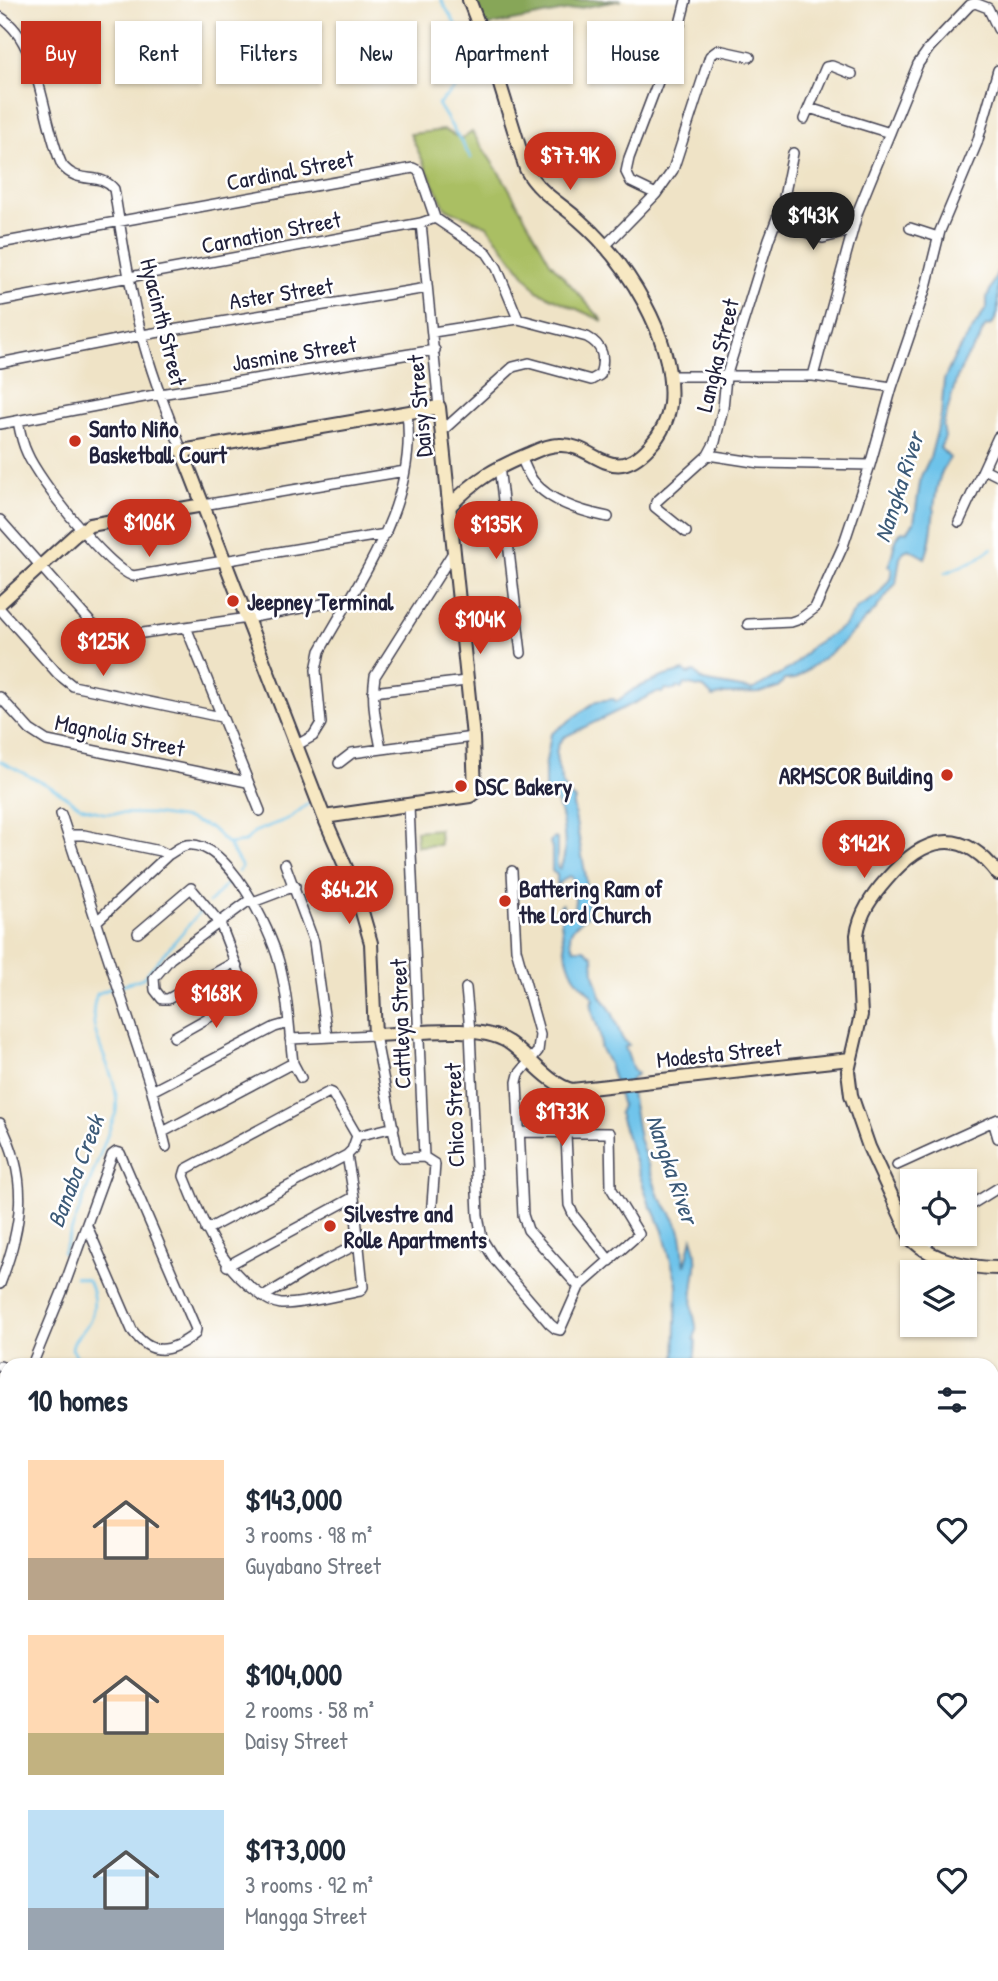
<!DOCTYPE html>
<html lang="en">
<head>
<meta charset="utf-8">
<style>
  :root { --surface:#fff; --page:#f6f6f7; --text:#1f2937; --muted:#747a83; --accent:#c8321e }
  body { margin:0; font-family:"Patrick Hand",sans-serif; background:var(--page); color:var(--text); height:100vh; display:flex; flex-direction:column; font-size:26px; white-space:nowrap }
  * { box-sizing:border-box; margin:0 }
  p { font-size:23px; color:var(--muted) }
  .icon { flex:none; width:38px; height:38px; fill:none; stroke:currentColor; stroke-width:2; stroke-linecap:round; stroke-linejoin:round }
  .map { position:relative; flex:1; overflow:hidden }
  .details { position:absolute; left:0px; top:1358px; width:999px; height:623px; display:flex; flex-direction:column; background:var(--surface); border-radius:21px 21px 0 0; box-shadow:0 2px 5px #0004 }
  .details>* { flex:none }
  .banner { position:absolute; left:21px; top:21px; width:957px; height:63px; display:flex; gap:14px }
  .fabs { position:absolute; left:900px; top:1169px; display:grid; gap:14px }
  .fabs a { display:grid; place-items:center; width:77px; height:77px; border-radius:0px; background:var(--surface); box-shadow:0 2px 5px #0004; font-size:35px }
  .price { position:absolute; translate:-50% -60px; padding:0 16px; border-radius:24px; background:var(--accent); color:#fff; font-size:23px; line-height:46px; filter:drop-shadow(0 2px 4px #0008) }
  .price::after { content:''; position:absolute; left:50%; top:42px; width:21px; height:16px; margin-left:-10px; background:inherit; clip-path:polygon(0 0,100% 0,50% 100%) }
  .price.on { background:#222; color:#fff }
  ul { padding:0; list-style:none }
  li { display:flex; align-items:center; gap:21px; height:175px; padding:0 28px }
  li span { display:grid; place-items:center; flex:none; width:196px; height:140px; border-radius:0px; color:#555 }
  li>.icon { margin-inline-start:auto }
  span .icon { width:84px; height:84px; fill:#fffc; stroke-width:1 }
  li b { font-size:30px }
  h2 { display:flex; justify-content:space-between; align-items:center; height:84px; padding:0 28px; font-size:30px }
  .chip { padding:0 24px; border-radius:0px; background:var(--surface); box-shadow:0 2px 5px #0004; font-size:24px; line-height:63px }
  .chip.on { background:var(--accent); color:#fff }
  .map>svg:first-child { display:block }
  .green { fill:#aabf63; stroke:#66704f; stroke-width:2 }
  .forest { fill:#87a659; stroke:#54644a; stroke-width:2 }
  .water { fill:#6dc3ea; stroke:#487292; stroke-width:2 }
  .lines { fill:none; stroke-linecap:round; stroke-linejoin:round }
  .stream { stroke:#6dc3ea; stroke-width:2.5 }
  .street-casing { stroke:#413f50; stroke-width:12 }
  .secondary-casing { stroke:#413f50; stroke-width:16 }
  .street { stroke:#fff; stroke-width:9 }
  .secondary { stroke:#f7e8c3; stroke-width:12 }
  .poi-dot { fill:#c8321e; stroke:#fff; stroke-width:2.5 }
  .labels { text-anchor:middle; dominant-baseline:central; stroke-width:5; stroke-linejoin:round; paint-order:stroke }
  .street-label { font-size:23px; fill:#22223b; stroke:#fff }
  .poi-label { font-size:23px; font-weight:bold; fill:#22223b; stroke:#fff; text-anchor:start }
  .water-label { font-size:24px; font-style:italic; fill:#3c5a78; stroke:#fff }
</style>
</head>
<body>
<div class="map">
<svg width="998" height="1981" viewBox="0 0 998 1981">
  <rect width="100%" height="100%" fill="#fff"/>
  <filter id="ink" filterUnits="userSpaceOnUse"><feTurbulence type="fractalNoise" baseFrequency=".0143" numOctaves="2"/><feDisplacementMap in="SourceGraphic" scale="14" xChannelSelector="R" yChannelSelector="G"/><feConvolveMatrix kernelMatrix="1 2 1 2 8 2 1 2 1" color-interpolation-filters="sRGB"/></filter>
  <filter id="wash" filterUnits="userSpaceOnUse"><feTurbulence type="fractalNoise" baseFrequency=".00686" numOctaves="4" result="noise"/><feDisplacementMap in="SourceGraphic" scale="28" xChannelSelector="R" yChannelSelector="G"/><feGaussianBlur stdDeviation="1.57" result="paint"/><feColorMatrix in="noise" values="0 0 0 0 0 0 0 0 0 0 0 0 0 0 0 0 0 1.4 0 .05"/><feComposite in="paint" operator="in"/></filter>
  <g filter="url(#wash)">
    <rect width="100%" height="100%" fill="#efe3c6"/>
    <path class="green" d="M444,130L462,139L472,132L506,183L550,262L603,321L537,291L487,226L445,208L410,134Z
      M439,829L440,845L417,846L416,831Z"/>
    <path class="forest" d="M475,0H622L486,26Z
      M7,1919V1974H146L125,1981H0V1929Z"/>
    <path class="water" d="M998,271V313L992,325L986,326L982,332L979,341L967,357L957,377L943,426L945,437L940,448L950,458C928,487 938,526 925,558L909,549L904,551L900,558L896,583L875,610L838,647L795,679L784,680L778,687L759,693L724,694L713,697L704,688L685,684L681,689L678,687L675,690L665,689L662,693L657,692L564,737C554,748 555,756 559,770C564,786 560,787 575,800L573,805L586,878L588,912L590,914C577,924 563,931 574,949H584L593,956L594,974L601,996L612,1012L622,1038L629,1045L625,1047L633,1070L637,1074L631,1079L630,1087L639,1138L659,1197C666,1204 678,1224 680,1232C683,1241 683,1254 685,1266L692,1238C703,1268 689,1282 693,1311C694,1321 699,1328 694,1338L696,1342L694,1365H675L677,1284L663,1231L655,1212L650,1206L619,1113L622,1106L609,1064L600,1047C604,1032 589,1015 592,1000H594C591,992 582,987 577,980C564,963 561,925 560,905L562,904L566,913L572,912C577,905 575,884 572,877L569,876L557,885V875L552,871V848L550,842L554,838L557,839V867L559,869C570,856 563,813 555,799H548L545,791V767L551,734L588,707L597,701L614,699L616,702L634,689L665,676L684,671L688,674L695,672L703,681L752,690L792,667L812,646L844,626L857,608L878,595L890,579L892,569L888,566C894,555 892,541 902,531L907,532L914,522L921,476L930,458L941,416L944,380L955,356L987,307V298Z"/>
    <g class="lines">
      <path class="stream" d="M441,0L456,25L471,74L438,104L471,158
        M945,573L976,560L992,548
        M0,761L51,787L81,807L103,813L153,814L187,819L211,828L228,844
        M238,872L242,867L228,844L245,842L254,832L290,818L310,802
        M209,903L228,882
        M122,985L143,978L200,912
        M63,1253L116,1112C122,1071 81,1036 97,994L111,988
        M75,1277L88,1280C97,1300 96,1317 80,1334C75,1340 73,1341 72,1349L83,1365"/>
    </g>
  </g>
  <g filter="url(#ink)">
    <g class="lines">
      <defs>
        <path id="street" d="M0,17C41,41 42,123 62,165C78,186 100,171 114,189C122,238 129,286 141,333C151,373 167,412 182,451
          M809,108L890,133
          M804,119L826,67L832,66L852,74
          M656,194L631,182L626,172L629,158L680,24L686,0
          M776,222L823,238L851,231
          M421,223L439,407
          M910,228L938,237
          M0,243L413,168L419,171L435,218
          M605,246L656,194L673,170L710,56L718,50L750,57
          M0,301L421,223L435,218L487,253L497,268L518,319
          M433,332L518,319L587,337C604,346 605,358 600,375L591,380L529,363L513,367L441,432
          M0,363L142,335L427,288
          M670,376H813L892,387
          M813,376L858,211L918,64L930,47L970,5L975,3L988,8L998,29
          M18,421C20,432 22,443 27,453C38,480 107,567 133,576L386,534
          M0,424L160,394L435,350
          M708,455L760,463L870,465L843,546L815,608L800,619L791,622L748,624
          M521,457C525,465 528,475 534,482C551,502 583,512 608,517
          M870,465L892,387L926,287L940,231L977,143L998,70
          M499,466L521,653
          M984,469L998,476
          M203,505L405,471
          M0,520L91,623L107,635L122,636L248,618L349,599
          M959,522L998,437
          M686,532L655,507L656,502L708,455L715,442L723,408L726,377L769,239L783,202L793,153
          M0,609L58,674L73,686L221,717
          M186,627L260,811
          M373,692L466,681
          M0,697L30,730L47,741L247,782
          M297,745L313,736L321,723L316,670L320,651C361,577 418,502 407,413
          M381,748C376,723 371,701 375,676L454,551
          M339,763L352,753L473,737
          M409,806L424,1157
          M61,814L152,1091L166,1147
          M69,835H84L160,851L168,855
          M285,864L314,942L327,1037
          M512,871L516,949L540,1035L538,1051L519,1074L517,1082L523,1215L528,1230L579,1287
          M253,902L295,886
          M96,922L168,855C174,852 180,846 187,845C228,840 270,929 279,962C288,994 289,1030 293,1063L301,1078
          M138,933L191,888L220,923L240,975L243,998L174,1037
          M235,962L168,999H162L155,990L154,978L170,959L251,899
          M466,988L470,1031L478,1215L482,1239L495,1260L550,1324L556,1329L560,1330L579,1287L639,1234L611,1188L610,1133L520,1132
          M290,1039L375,1035L398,1154L402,1158L424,1157
          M152,1091L275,1027L289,1023
          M993,1121L998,1138
          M0,1123C30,1180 22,1227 0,1284
          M163,1132L293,1063
          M566,1134L569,1205L574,1216L610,1261
          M357,1136L394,1127
          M424,1157L435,1164L431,1218
          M897,1165L998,1119
          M964,1209L998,1188
          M206,1230L347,1155L352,1150L357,1136L332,1093L329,1092L186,1169L184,1176C202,1220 217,1263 257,1292C263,1297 272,1303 281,1304C300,1305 339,1295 360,1291L363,1287L354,1197L347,1155
          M923,1251L934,1234
          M227,1266L354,1197
          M263,1297L314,1266L360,1243
          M32,1365L62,1292L112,1155L116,1152L120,1153L196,1329L195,1334C170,1353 151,1357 132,1330L87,1226
          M0,1366L7,1369
          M0,1442L7,1426
          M0,1535L7,1578
          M7,1649V1660
          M0,1675L7,1676
          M7,1730L1,1740L7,1783
          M992,1753L998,1751
          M992,1788L998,1810
          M992,1861L998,1859
          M992,1908L998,1907
          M0,1923L7,1915
          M992,1950L998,1949
          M277,1974L278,1981
          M424,1974L426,1981
          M476,1974L478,1981
          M535,1974L537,1981
          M594,1974L596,1981
          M647,1974L649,1981
          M705,1974L707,1981
          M857,1974L860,1981
          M918,1974L920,1981
          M959,1974L961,1981
          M762,1981L784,1974"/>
        <path id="secondary" d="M450,506C476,479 495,468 529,454C538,450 548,445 559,445C595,443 611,489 650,446C661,434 668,421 670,404C676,339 626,261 579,220C560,203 538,192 526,169L493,62L469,0
          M0,603L75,535L90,525L203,505
          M324,817L470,796L475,792L473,737L439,407L182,451L324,817L356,891L371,943L375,1035C412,1034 477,1023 508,1042C529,1056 548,1084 572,1090L850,1059
          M998,874C961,825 923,837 887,879C872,896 860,913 857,935L861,1015L848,1071L851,1095L869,1147L912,1240C934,1261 969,1268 998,1268"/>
      </defs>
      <use href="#street" class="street-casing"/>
      <use href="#secondary" class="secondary-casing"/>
      <use href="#street" class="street"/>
      <use href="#secondary" class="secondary"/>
    </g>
  </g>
  <g class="poi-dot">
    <circle cx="75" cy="441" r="7"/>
    <circle cx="233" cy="601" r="7"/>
    <circle cx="947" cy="775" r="7"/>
    <circle cx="461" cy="786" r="7"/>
    <circle cx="505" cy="901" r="7"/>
    <circle cx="330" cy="1226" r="7"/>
  </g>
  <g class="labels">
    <g class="street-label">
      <text transform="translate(290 170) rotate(-11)">Cardinal Street</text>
      <text transform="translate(271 232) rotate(-11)">Carnation Street</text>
      <text transform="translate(281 293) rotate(-9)">Aster Street</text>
      <text transform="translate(164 322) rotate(76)">Hyacinth Street</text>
      <text transform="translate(294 353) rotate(-9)">Jasmine Street</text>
      <text transform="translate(717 355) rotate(-76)">Langka Street</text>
      <text transform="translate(419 406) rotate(-95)">Daisy Street</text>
      <text transform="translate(120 735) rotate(12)">Magnolia Street</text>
      <text transform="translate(400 1024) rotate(-92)">Cattleya Street</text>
      <text transform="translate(719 1053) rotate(-6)">Modesta Street</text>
      <text transform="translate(454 1115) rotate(-92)">Chico Street</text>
    </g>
    <g class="poi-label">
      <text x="89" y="428">Santo Niño<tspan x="89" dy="26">Basketball Court</tspan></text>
      <text x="247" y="601">Jeepney Terminal</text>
      <text x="933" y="775" text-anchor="end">ARMSCOR Building</text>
      <text x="475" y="786">DSC Bakery</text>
      <text x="519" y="888">Battering Ram of<tspan x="519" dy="26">the Lord Church</tspan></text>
      <text x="344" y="1213">Silvestre and<tspan x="344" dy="26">Rolle Apartments</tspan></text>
    </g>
    <g class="water-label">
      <text transform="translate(898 487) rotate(-72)">Nangka River</text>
      <text transform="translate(673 1169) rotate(71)">Nangka River</text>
      <text transform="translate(75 1171) rotate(-69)">Banaba Creek</text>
    </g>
  </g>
</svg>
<div class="fabs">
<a><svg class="icon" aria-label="locate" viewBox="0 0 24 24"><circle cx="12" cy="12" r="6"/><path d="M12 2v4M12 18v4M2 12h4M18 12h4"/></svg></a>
<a><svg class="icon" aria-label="layers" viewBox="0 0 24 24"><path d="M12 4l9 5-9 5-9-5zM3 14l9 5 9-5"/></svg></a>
</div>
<b class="price" style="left:570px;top:192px">$77.9K</b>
<b class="price on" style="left:813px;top:252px">$143K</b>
<b class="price" style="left:149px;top:559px">$106K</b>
<b class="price" style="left:496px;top:561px">$135K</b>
<b class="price" style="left:480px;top:656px">$104K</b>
<b class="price" style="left:103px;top:678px">$125K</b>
<b class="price" style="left:864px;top:880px">$142K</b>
<b class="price" style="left:349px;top:926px">$64.2K</b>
<b class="price" style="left:216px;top:1030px">$168K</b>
<b class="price" style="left:562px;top:1148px">$173K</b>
<div class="banner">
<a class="chip on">Buy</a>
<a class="chip">Rent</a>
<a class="chip">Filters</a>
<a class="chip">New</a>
<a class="chip">Apartment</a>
<a class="chip">House</a>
</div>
<section class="details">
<h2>10 homes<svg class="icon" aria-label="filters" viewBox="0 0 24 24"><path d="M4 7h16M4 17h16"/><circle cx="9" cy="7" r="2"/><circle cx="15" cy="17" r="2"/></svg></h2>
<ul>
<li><span style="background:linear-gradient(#ffd9b3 70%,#b9a48a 0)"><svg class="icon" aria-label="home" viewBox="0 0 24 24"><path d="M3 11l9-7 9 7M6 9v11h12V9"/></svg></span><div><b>$143,000</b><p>3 rooms · 98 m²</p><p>Guyabano Street</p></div><svg class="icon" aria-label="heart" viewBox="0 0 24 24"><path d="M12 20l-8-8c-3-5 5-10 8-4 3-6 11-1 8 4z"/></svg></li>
<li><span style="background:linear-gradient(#ffd9b3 70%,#c2b280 0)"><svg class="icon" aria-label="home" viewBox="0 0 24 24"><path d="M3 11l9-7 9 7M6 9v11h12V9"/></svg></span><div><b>$104,000</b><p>2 rooms · 58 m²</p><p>Daisy Street</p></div><svg class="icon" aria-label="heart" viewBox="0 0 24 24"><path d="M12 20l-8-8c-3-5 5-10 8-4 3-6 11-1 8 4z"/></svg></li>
<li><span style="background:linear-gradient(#bfe0f5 70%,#9aa5b1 0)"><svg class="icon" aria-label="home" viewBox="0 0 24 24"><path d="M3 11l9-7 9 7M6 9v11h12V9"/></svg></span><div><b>$173,000</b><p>3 rooms · 92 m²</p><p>Mangga Street</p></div><svg class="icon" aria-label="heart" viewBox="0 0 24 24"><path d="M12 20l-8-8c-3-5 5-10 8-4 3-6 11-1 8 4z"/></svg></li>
</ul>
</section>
</div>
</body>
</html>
